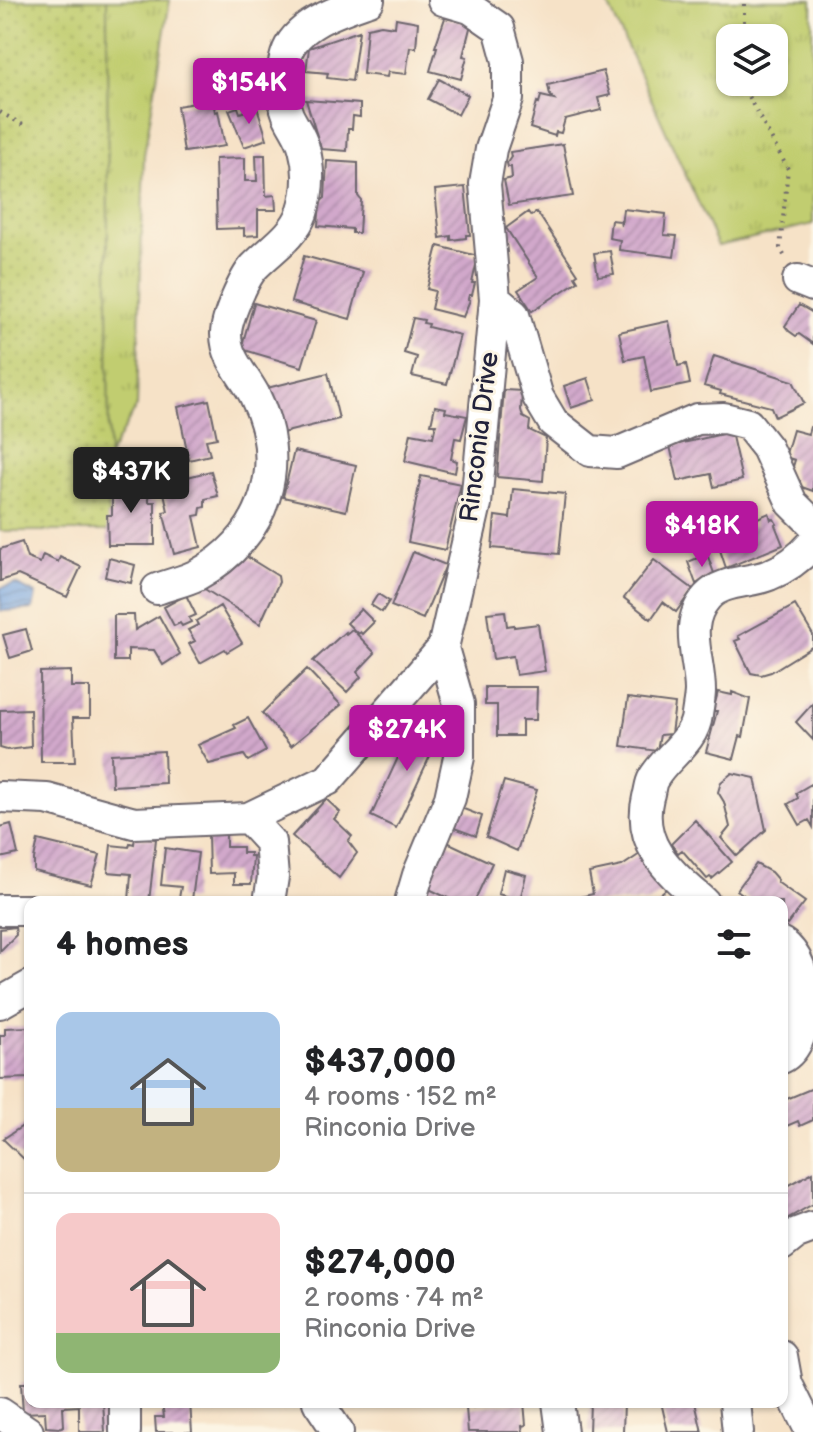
<!DOCTYPE html>
<html lang="en">
<head>
<meta charset="utf-8">
<style>
  :root { --surface:#fff; --page:#f2f2f2; --text:#202124; --muted:#757577; --line:#e0e0e0; --accent:#b5179e }
  body { margin:0; font-family:"Balsamiq Sans",sans-serif; background:var(--page); color:var(--text); height:100vh; display:flex; flex-direction:column; font-size:30px; white-space:nowrap }
  * { box-sizing:border-box; margin:0 }
  p { font-size:26px; color:var(--muted) }
  .icon { flex:none; width:44px; height:44px; fill:none; stroke:currentColor; stroke-width:2; stroke-linecap:round; stroke-linejoin:round }
  .map { position:relative; flex:1; overflow:hidden }
  .side { position:absolute; left:24px; top:896px; width:764px; height:512px; display:flex; flex-direction:column; background:var(--surface); border-radius:16px; box-shadow:0 2px 6px #0004 }
  .side>* { flex:none }
  .tools { position:absolute; left:716px; top:24px; display:grid; gap:16px }
  .tools a { display:grid; place-items:center; width:72px; height:72px; border-radius:16px; background:var(--surface); box-shadow:0 2px 6px #0004; font-size:40px }
  .price { position:absolute; translate:-50% -68px; padding:0 18px; border-radius:8px; background:var(--accent); color:#fff; font-size:26px; line-height:52px; filter:drop-shadow(0 2px 4px #0008) }
  .price::after { content:''; position:absolute; left:50%; top:48px; width:24px; height:18px; margin-left:-12px; background:inherit; clip-path:polygon(0 0,100% 0,50% 100%) }
  .price.current { background:#222; color:#fff }
  ul { padding:0; list-style:none }
  li { display:flex; align-items:center; gap:24px; height:200px; padding:0 32px }
  li+li { border-top:2px solid var(--line) }
  li span { display:grid; place-items:center; flex:none; width:224px; height:160px; border-radius:16px; color:#555 }
  li>.icon { margin-inline-start:auto }
  span .icon { width:96px; height:96px; fill:#fffc; stroke-width:1 }
  li b { font-size:34px }
  h2 { display:flex; justify-content:space-between; align-items:center; height:96px; padding:0 32px; font-size:34px }
  .map>svg:first-child { display:block }
  .grass { fill:url(#grass-tufts); stroke:#727855; stroke-width:2; fill-rule:evenodd }
  .park { fill:url(#park-dots); stroke:#727855; stroke-width:2 }
  .water { fill:url(#water-rules); stroke:#4d648e; stroke-width:2 }
  .building { fill:url(#building-hatch) }
  .lines { fill:none; stroke-linecap:round; stroke-linejoin:round }
  .minor-casing { stroke:#6c656c; stroke-width:34 }
  .path { stroke:#6c656c; stroke-width:4; stroke-dasharray:2 6; stroke-linecap:butt }
  .minor { stroke:#fff; stroke-width:30 }
  .labels { text-anchor:middle; dominant-baseline:central; stroke-width:6; stroke-linejoin:round; paint-order:stroke }
  .street-label { font-size:26px; fill:#22223b; stroke:#fcf5e5 }
</style>
</head>
<body>
<div class="map">
<svg width="813" height="1432" viewBox="0 0 813 1432">
  <defs>
    <pattern id="grass-tufts" width="24" height="20" patternUnits="userSpaceOnUse" patternTransform="scale(2)"><rect width="24" height="20" fill="#c1cd6f"/><path d="M3 7l-1-3M5 7V3M7 7l1-3M15 17l-1-3M17 17v-4M19 17l1-3" fill="none" stroke="#a6b061"/></pattern>
    <pattern id="park-dots" width="8" height="8" patternUnits="userSpaceOnUse" patternTransform="scale(2)"><rect width="8" height="8" fill="#c1cd6f"/><path d="M2 2h.1M6 6h.1" fill="none" stroke="#a6b061" stroke-width="1.8" stroke-linecap="round"/></pattern>
    <pattern id="water-rules" width="6" height="5" patternUnits="userSpaceOnUse" patternTransform="scale(2)"><rect width="6" height="5" fill="#78a6e1"/><path d="M0 2.5h6" fill="none" stroke="#6287b8"/></pattern>
    <pattern id="building-hatch" width="6" height="6" patternUnits="userSpaceOnUse" patternTransform="scale(2)"><rect width="6" height="6" fill="#d1a8cb"/><path d="M-1 1l2-2M0 6l6-6M5 7l2-2" fill="none" stroke="#b390af"/></pattern>
  </defs>
  <rect width="100%" height="100%" fill="#fcf5e5"/>
  <filter id="ink" filterUnits="userSpaceOnUse"><feTurbulence type="fractalNoise" baseFrequency=".0125" numOctaves="2"/><feDisplacementMap in="SourceGraphic" scale="16" xChannelSelector="R" yChannelSelector="G"/><feConvolveMatrix kernelMatrix="1 2 1 2 8 2 1 2 1" color-interpolation-filters="sRGB"/></filter>
  <filter id="wash" filterUnits="userSpaceOnUse"><feTurbulence type="fractalNoise" baseFrequency=".006" numOctaves="4" result="noise"/><feDisplacementMap in="SourceGraphic" scale="32" xChannelSelector="R" yChannelSelector="G"/><feGaussianBlur stdDeviation="1.8" result="paint"/><feColorMatrix in="noise" values="0 0 0 0 0 0 0 0 0 0 0 0 0 0 0 0 0 1.4 0 .05"/><feComposite in="paint" operator="in"/></filter>
  <g filter="url(#wash)">
    <rect width="100%" height="100%" fill="#f6e2c7"/>
    <path class="grass" d="M0,0H170L144,155L137,406L78,510Z
      M606,0H812L813,224L718,246ZM730,38H774V82H730Z"/>
    <path class="park" d="M0,0H107L109,531H0Z"/>
    <path class="water" d="M15,584L36,594L33,609L1,611L0,588Z"/>
    <g id="blocks">
      <path class="building" d="M396,18L418,22L416,48L410,47L406,74L388,72L387,77L363,74L367,28L381,25L395,27Z
        M445,18L471,24L463,56L467,57L461,79L430,71L437,47H435Z
        M359,31L352,81L327,78L328,73L306,71L309,48Z
        M603,71L610,95L598,98L601,110L565,119L561,133L556,132L555,136L530,128L537,102L539,103L541,96L554,99L550,95L548,85Z
        M439,79L468,95L458,115L428,99Z
        M213,100L215,112L218,111L225,146L184,152L177,106Z
        M306,100L360,104V117L353,116L352,129H348L347,151L321,149Z
        M238,107L240,113L257,107L267,139L244,147L229,110Z
        M563,144L573,196L509,205L504,180L512,178L511,167H508L507,163L511,157L510,152Z
        M256,155H265L266,196L275,195L276,210H258V235L244,236V228L217,229L215,159L245,158V181H257Z
        M327,161L358,163V196L361,200L359,233H352V229L318,226L320,202L325,198Z
        M465,187L470,235H466V238L451,240V236L440,238L435,190Z
        M623,209L666,214L664,235L677,236L674,257L619,250L620,240L609,238L611,220L620,221L621,226Z
        M528,212L531,216L537,212L578,274L575,276L578,281L532,311L518,290L538,277L506,228Z
        M438,246L478,256L472,283H475L472,295H469L468,299L470,300L463,317L431,309L435,291L427,289Z
        M610,251L614,274L598,276L594,253Z
        M304,256L363,272L350,319L291,302Z
        M254,303L316,321L302,367L241,349Z
        M799,305L813,313V344L799,334L796,336L789,331L785,326Z
        M413,318L424,320L423,323L429,324L428,327L460,335L447,384L412,376L417,357L404,353Z
        M669,321L678,366L686,364L690,384L651,392L644,356L625,360L619,332Z
        M714,356L793,381L804,403L775,417L771,407L720,394L721,391L704,386Z
        M328,373L339,419L278,434L267,388Z
        M588,378L595,400L571,408L564,386Z
        M504,390L522,391L521,410L523,417L530,421L529,430L546,438L543,481L497,477Z
        M209,400L217,438L206,440L210,455L189,460L178,407Z
        M435,406L446,408L445,412L467,416L461,439L455,438L451,459L457,461L455,473L405,461L411,433L433,437L436,424H431Z
        M813,426V491L799,486L800,481L794,480L792,470L795,460L785,457L793,430L808,434L810,427Z
        M731,432L742,480L714,487L711,474L678,481L670,446Z
        M294,451L356,465L346,511L283,497Z
        M211,471L218,496L205,499V507L201,508L200,515L194,516L201,547L174,554L163,512L168,511L163,488L169,487L168,482Z
        M421,476L461,484L445,550L408,542Z
        M112,481H149V502H155V545H108L107,515H112Z
        M513,489L565,494L559,554L492,548L495,516L510,518Z
        M769,513L771,520L774,519L777,524L775,525L783,545L726,568L715,535L724,526L735,522L737,525L748,522L750,528L755,526L753,520Z
        M22,542L27,558L40,563L43,555L58,562L60,557L81,567L67,597L18,575L0,581V549Z
        M413,552L446,565L423,619L391,606Z
        M707,554L715,576L696,584L688,562Z
        M244,555L278,576L279,582L260,624L203,588Z
        M109,558L135,565L131,583L105,577Z
        M654,560L693,589L676,612L663,602L651,619L624,598Z
        M378,594L389,601L382,612L371,605Z
        M186,595L196,615L189,618L191,622L182,626L180,623L174,626L164,607Z
        M795,605L813,635V646L771,672L761,675L751,673L735,641L740,639L738,636Z
        M220,606L242,643L227,652L225,649L200,663L189,644L195,641L188,630L198,625L196,621Z
        M361,609L374,622L362,634L360,632L358,634L347,623Z
        M505,611L507,626L514,625V627L538,624L545,671L516,675L513,656L493,659L487,613Z
        M114,615H134L135,630L159,616L180,654L163,665L154,650L128,649V661H114Z
        M26,629L32,651L10,658L3,635Z
        M352,629L375,653L357,672L361,677L347,692L313,661L345,632L346,634Z
        M307,669L341,705L291,746L262,713Z
        M71,671V687H90V718H73L75,762H41L40,672Z
        M485,687H537L536,720H522V736H497V705H485Z
        M718,692L732,695V692L750,699L743,737L740,736L734,759L706,752L717,711H713Z
        M628,698L675,704L671,734L660,735L657,751L621,746Z
        M813,703V740L796,722Z
        M30,709L31,747L7,750L0,748V710Z
        M421,716L440,725L435,735L439,737L396,828L371,816L401,751Z
        M248,718L266,751L248,761L244,755L209,764L198,745L236,728L234,725Z
        M164,751L165,783L112,786L111,754Z
        M732,773L755,778L766,830L737,856L721,838L730,827L724,802L718,792L721,782Z
        M504,781L537,790L517,851L486,837Z
        M813,783V827L809,820L800,825L788,804L798,798L796,793Z
        M326,799L340,812L334,819L352,836L348,841L357,853L339,878L292,836Z
        M461,808L482,816L476,836L454,828Z
        M695,820L732,862L712,879L710,877L707,879L682,850L678,853L671,844Z
        M11,824L18,854L0,858V827Z
        M208,834H226V847H242V853H250V856H253L251,884H234V873L209,874Z
        M135,837L156,839L149,902L129,901L131,874L108,872L111,845L129,847L130,843L134,844Z
        M38,840L100,855L91,885L34,871V859Z
        M447,842L492,863L474,902H456L425,887Z
        M165,848L198,853L192,900L179,898L181,887L161,885Z
        M640,854L666,889L650,902H582L580,897L593,894L589,873L622,866Z
        M756,864L771,872L778,880L777,882L805,902L787,925L782,921V902H753L737,890Z
        M504,869L526,875L520,900L498,894Z
        M15,927L16,935L0,951V929Z
        M782,965L796,987L788,1002L793,1008L792,1016L782,1035Z
        M30,1027V1078L0,1079V1035H5V1028Z
        M813,1088V1120L800,1126L798,1121L782,1128V1101Z
        M30,1121V1165L3,1139Z
        M813,1172V1204L785,1220L787,1224L782,1226V1189Z
        M21,1383H30V1402H103L105,1432H79V1406L63,1407L64,1426L59,1428L46,1427L45,1412L23,1413Z
        M162,1402H190L192,1432H156L155,1417H164Z
        M524,1402L526,1425L522,1426L523,1432H468L466,1408Z
        M590,1402H624L623,1432H589Z
        M661,1402H695L702,1432H668Z"/>
    </g>
  </g>
  <g filter="url(#ink)">
    <use href="#blocks" fill-opacity="0" stroke="#6c656c" stroke-width="2"/>
    <g class="lines">
      <defs>
        <path id="minor" d="M798,280L813,286
          M495,299L514,315L538,397L553,422L590,451L617,453L697,419L724,418L748,424L767,448L792,503L813,524
          M157,589C170,584 185,581 197,575C267,537 289,463 254,394C243,374 226,358 226,334C226,319 244,278 254,267C269,251 294,236 302,213C309,192 310,169 304,148C301,136 293,126 288,115C281,97 280,74 286,55C296,23 341,10 369,0
          M0,797L47,799L134,823L248,818L328,780L443,648
          M248,818L270,842L273,877L269,902
          M410,902L418,875L450,798L459,757V704L443,648L476,504L495,299L485,184L491,149L508,99V61L499,28L470,8L443,0
          M704,902C671,873 636,846 648,797C650,792 650,784 653,779C665,757 694,742 697,715C698,707 700,698 700,691C700,658 682,625 707,597C722,580 750,583 769,575C787,568 801,557 813,543
          M0,910H30
          M782,943C813,963 813,1042 782,1058
          M0,1003L30,986
          M782,1245L797,1233L813,1227
          M782,1356L787,1384L811,1432
          M125,1402V1432
          M318,1402L338,1432
          M558,1402L562,1432
          M735,1402L738,1432
          M0,1413L28,1432"/>
      </defs>
      <use href="#minor" class="minor-casing"/>
      <path class="path" d="M744,38V0
        M744,82V89L788,169L780,248L785,257
        M0,112L23,125"/>
      <use href="#minor" class="minor"/>
    </g>
  </g>
  <g class="labels">
    <g class="street-label">
      <text transform="translate(480 437) rotate(-83)">Rinconia Drive</text>
    </g>
  </g>
</svg>
<div class="tools">
<a><svg class="icon" aria-label="layers" viewBox="0 0 24 24"><path d="M12 4l9 5-9 5-9-5zM3 14l9 5 9-5"/></svg></a>
</div>
<b class="price" style="left:249px;top:126px">$154K</b>
<b class="price current" style="left:131px;top:515px">$437K</b>
<b class="price" style="left:702px;top:569px">$418K</b>
<b class="price" style="left:407px;top:773px">$274K</b>
<section class="side">
<h2>4 homes<svg class="icon" aria-label="filters" viewBox="0 0 24 24"><path d="M4 7h16M4 17h16"/><circle cx="9" cy="7" r="2"/><circle cx="15" cy="17" r="2"/></svg></h2>
<ul>
<li><span style="background:linear-gradient(#a9c7e8 60%,#c2b280 0)"><svg class="icon" aria-label="home" viewBox="0 0 24 24"><path d="M3 11l9-7 9 7M6 9v11h12V9"/></svg></span><div><b>$437,000</b><p>4 rooms · 152 m²</p><p>Rinconia Drive</p></div></li>
<li><span style="background:linear-gradient(#f6c9c9 75%,#8fb573 0)"><svg class="icon" aria-label="home" viewBox="0 0 24 24"><path d="M3 11l9-7 9 7M6 9v11h12V9"/></svg></span><div><b>$274,000</b><p>2 rooms · 74 m²</p><p>Rinconia Drive</p></div></li>
</ul>
</section>
</div>
</body>
</html>
